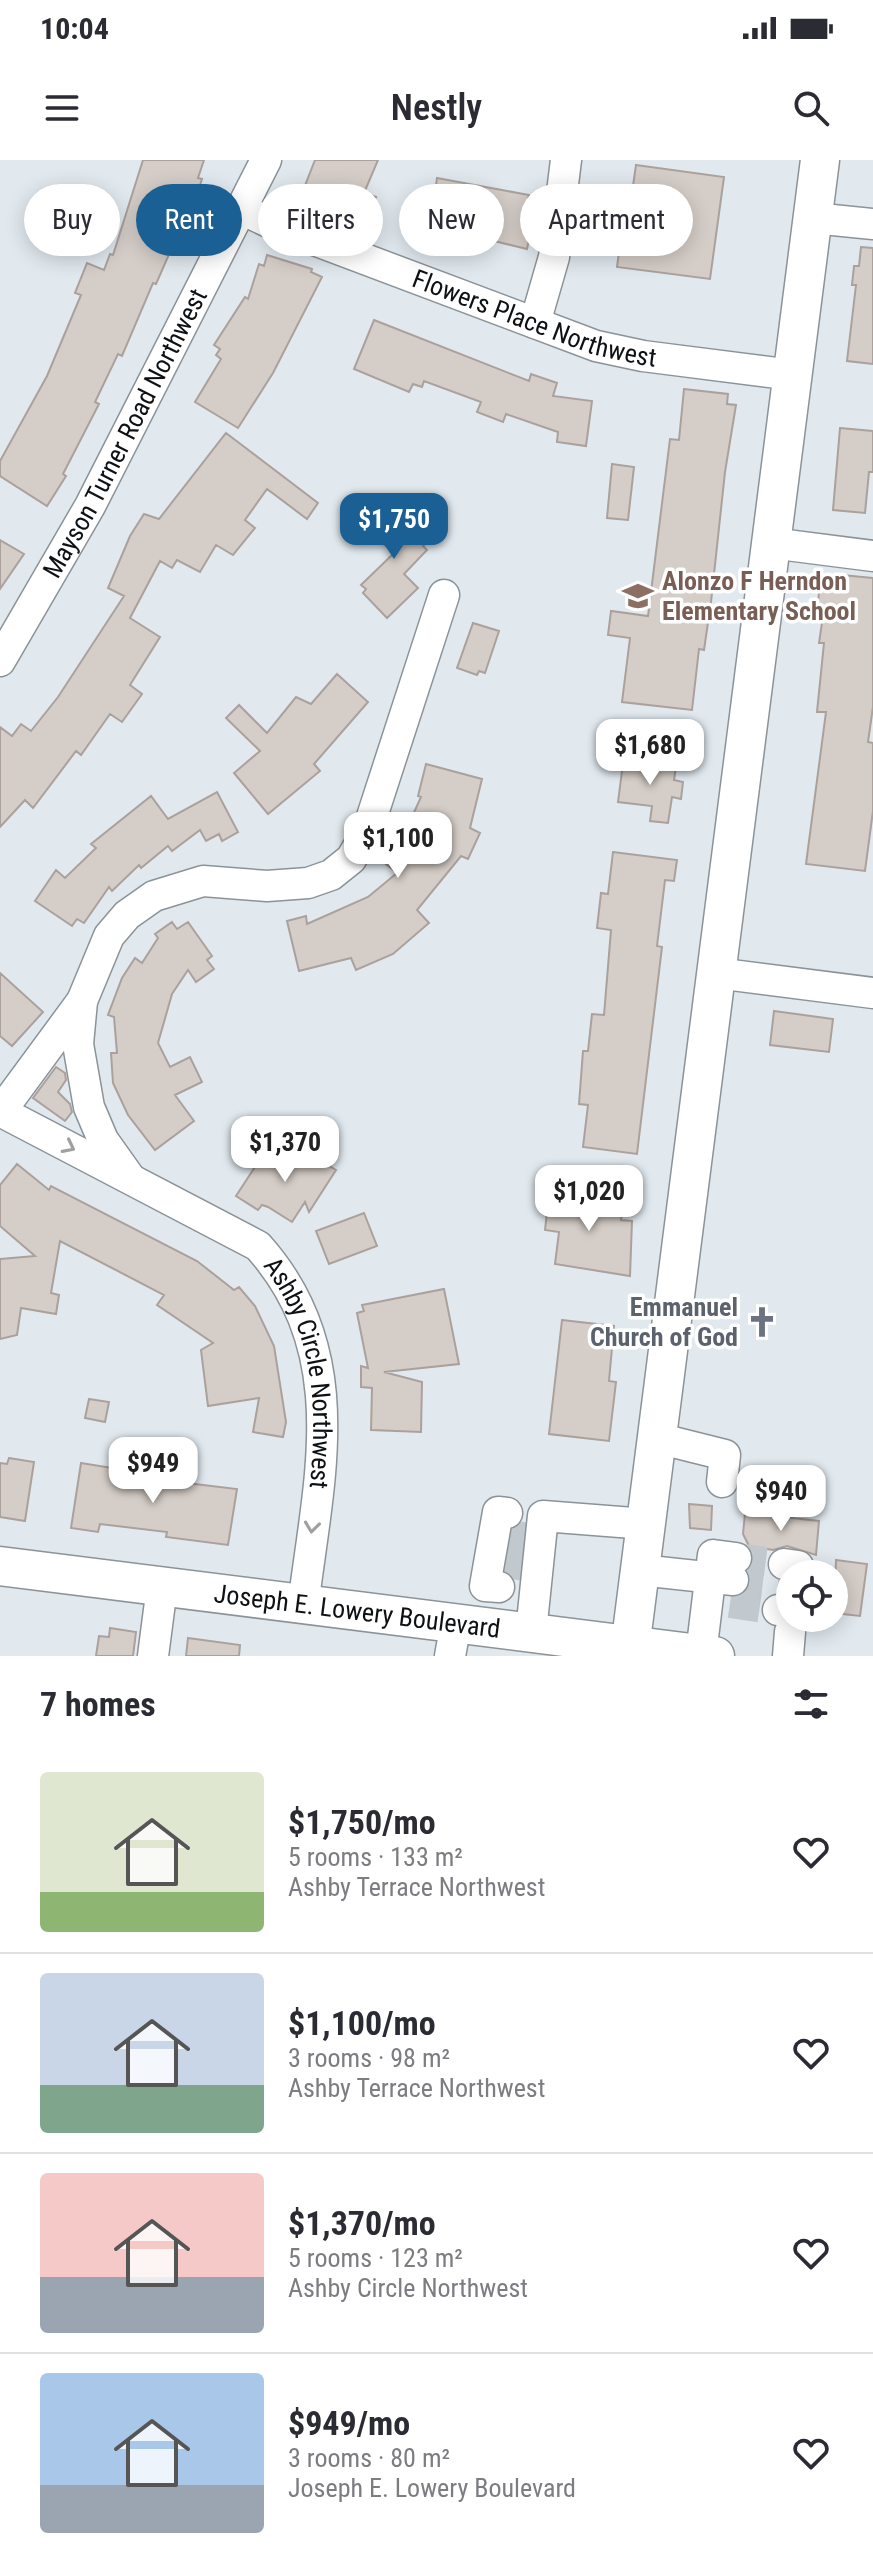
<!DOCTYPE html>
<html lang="en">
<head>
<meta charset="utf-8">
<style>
  :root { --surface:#fff; --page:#f7f7f7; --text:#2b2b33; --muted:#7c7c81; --line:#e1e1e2; --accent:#1a6095 }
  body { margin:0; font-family:"Roboto Condensed",sans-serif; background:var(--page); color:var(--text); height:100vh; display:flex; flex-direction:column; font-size:30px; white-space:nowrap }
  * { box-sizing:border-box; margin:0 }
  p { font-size:26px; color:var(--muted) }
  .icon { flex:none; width:44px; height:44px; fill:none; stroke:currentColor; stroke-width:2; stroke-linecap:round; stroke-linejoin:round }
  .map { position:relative; height:1496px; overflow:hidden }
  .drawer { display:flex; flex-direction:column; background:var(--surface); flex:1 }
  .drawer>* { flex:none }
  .hud { position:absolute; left:24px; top:24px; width:826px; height:72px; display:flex; gap:16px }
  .buttons { position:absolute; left:776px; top:1400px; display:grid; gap:16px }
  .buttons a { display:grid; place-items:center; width:72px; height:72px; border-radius:50%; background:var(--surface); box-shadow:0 4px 20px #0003; font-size:40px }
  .price { position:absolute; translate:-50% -68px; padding:0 18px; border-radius:16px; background:#fff; color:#222; font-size:26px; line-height:52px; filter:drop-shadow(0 2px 4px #0008) }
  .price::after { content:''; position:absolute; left:50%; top:48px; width:24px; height:18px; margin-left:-12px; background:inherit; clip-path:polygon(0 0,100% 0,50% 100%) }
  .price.on { background:var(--accent); color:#fff }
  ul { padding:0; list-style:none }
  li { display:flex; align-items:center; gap:24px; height:200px; padding:0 40px }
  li+li { border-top:2px solid var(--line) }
  li span { display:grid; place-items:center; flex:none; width:224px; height:160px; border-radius:8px; color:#555 }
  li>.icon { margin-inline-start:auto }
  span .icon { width:96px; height:96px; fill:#fffc; stroke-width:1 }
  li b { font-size:34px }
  h2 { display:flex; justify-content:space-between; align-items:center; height:96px; padding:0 40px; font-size:34px }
  .tag { padding:0 28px; border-radius:36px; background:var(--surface); box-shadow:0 4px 20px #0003; font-size:28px; line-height:72px }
  .tag.on { background:var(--accent); color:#fff }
  .status { display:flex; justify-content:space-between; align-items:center; height:56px; padding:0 40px; background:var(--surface); direction:ltr }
  .status svg { height:22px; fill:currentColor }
  header { display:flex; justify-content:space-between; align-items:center; height:104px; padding:0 40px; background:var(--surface); font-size:36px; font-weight:600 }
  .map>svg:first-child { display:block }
  .building { fill:#d5cdc7; stroke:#aaa19d; stroke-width:2 }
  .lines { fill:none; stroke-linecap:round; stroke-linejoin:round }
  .minor-tunnel { stroke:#c1c9ce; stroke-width:30; stroke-dasharray:30 15; stroke-linecap:butt }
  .minor-casing { stroke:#8b9398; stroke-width:33 }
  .major-casing { stroke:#8b9398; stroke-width:41 }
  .minor { stroke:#fff; stroke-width:30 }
  .major { stroke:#fff; stroke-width:38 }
  .oneway { stroke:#9fa0a1 }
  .labels { text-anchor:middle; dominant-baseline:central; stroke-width:7; stroke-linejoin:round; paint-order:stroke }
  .street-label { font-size:26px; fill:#0e1113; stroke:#fff }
  .education-label { font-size:26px; font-weight:bold; fill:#785e54; stroke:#fff; text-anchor:start }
  .worship-label { font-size:26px; font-weight:bold; fill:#5b616d; stroke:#fff; text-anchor:end }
</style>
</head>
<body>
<div class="status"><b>10:04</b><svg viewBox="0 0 49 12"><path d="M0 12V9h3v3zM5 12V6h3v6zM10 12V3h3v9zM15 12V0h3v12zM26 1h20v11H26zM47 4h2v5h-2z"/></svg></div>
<header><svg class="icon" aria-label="menu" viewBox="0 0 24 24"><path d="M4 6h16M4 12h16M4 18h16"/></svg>Nestly<svg class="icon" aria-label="search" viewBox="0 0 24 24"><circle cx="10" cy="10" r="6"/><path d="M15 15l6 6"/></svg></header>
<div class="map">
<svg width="873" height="1496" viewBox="0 0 873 1496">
  <rect width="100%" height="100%" fill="#e1e9ef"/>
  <path class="building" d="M143,0H204L198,18L202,19L192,50L184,47L174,83L156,124L153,123L122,196L118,194L95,242L99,244L63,314L66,316L47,346L0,316V301L47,216L81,135L75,133L87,103L104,110L110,94L113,95Z
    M315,0H378L364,33L376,37L367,63L299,41Z
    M636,5L724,17L710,119L617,107L627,32L632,33Z
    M437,18L529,35L522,65L532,66L527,89L494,81L495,76L430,68Z
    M861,87L873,88V204L847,201L856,125H852L854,106H859Z
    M267,95L312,109L311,112L322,117L273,213L238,268L195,242L221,199L216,195L220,189L214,185L245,137L248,139L259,104L264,106Z
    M374,160L529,221L531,214L557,223L553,236L592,241L586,286L557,282L558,272L506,254L503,262L477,252L481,242L424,221L422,227L413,224L409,232L354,209Z
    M684,229L728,234L727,244L736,245L725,312L711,442L704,490L699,489L692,550L622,542L630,478L608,475L611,451L648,456L670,279L679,280Z
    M840,268L873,271V312H869L865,353L833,350Z
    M226,273L318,343L307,359L267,329L245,360L255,368L233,395L216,385L200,412L177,400L172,408L160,401L130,458L160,477L130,525L142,534L122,562L110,554L81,595L76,591L33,648L25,640L0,667V567L12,576L21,564L31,571L58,537L124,436L108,428L130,376L144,354L159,359Z
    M612,304L634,307L628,360L607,358Z
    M388,344L428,381L423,386L427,390L404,414L418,428L387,458L363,433L366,429L361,425L394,393L366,368Z
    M0,380L24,394L0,429Z
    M842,415L873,418V547L868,582L873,583V651L865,711L806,704L826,552H817L824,483H819L824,449H817L821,417L842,419Z
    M473,463L499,471L485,513L479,511L477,515L457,508Z
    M337,514L368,542L314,604L320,611L268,654L234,613L260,591L226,558L239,545L267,573L296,537L311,544Z
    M635,598L655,600L654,605L676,607L674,620L683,622L681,639L672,637L668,663L650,661L652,646L618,642L623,603L635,605Z
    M426,604L482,619L470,668L480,673L468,699L461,696L417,750L429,763L393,794L356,810L351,798L299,811L287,761L306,756L307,764L368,737L397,713L386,704L412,673L406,670L421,637L418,636Z
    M217,632L238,672L222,681L219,674L206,681L200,670L172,691L168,686L141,708L139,705L112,731L109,727L84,763L77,759L72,766L35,741L56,710L65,718L96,688L91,684L151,636L168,659Z
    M613,692L677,700L674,721L665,720L657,786L662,787L637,994L583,987L588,945L579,944L583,891H588L592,854L604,855L611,770L597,768L601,733L608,734Z
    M172,762L177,769L188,762L212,796L207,800L214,809L196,822L188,810L172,834L158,883L170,907L190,897L202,922L175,935L194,961L155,990L128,955L113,923L111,893H117L114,857L108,855L122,818L135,798L142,803L158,778L155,774Z
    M0,813L43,852L12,886L0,876Z
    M774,851L833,859L829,892L770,885Z
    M56,907L65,913L66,920L58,932L70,944L72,952L65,961L33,938Z
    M268,987L298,1007L305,997L317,1005L321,1001L336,1010L309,1052L305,1042L292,1062L268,1047L262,1045L258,1050L236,1036Z
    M17,1004L49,1030L51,1026L197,1101L234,1130L239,1127L255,1146L274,1186L286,1262L283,1277L253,1272L259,1238L208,1246L201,1190L213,1183L157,1145L164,1135L60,1081L51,1133L59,1135L56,1154L21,1148L17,1175L0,1179V1099L35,1096L0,1066V1025Z
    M550,1027L578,1030L577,1040L623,1045L621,1060L632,1061L630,1116L555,1104L559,1072L545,1070Z
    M364,1053L377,1086L329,1104L316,1071Z
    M444,1129L459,1204L384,1212L422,1222L421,1272L371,1270L372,1228L361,1227V1206L368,1208L357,1153L364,1151L362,1145Z
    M562,1160L614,1166L609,1221L616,1222L609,1281L549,1274Z
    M89,1239L109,1242L105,1262L85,1258Z
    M9,1298L34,1302L25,1361L0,1357V1303L7,1304Z
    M81,1303L162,1316V1320L237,1329L228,1385L166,1377L167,1372L100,1364L98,1372L71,1368Z
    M689,1344L712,1346L711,1370L690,1368Z
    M745,1353L819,1361L816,1395L787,1386L773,1390L749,1386L743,1374Z
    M836,1400L867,1404L860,1456L834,1453Z
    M110,1468L136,1472L133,1496H96L99,1476L109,1477Z
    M188,1478L240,1485L239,1496H186Z"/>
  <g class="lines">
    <path class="minor-tunnel" d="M505,1375L530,1378
      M736,1398L784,1404
      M502,1403L527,1406
      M733,1420L781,1426
      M730,1443L778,1450"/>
    <defs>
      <g id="minor">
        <path id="s1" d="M241,49L277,66L596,186L643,196L793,215"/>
        <path d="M813,58L873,64"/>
        <path d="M535,163L554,97L566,0"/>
        <path d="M771,383L873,396"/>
        <path id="s2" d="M0,501L90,346L266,0"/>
        <path d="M716,813L873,833"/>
        <path id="s3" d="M0,951L258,1086C353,1192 319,1317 303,1446"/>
        <path d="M1,951L82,841"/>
        <path d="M130,1018L103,980L89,947L78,884L82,841L109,776L127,755L154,736L203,721L267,726L308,723L331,715L351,699L367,672L444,435"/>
        <path d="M657,1278L725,1295L722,1322"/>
        <path d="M784,1404L798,1406L797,1414"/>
        <path d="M640,1410L733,1420"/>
        <path d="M499,1427L485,1426L498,1352L507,1353"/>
        <path d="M778,1450L790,1451"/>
        <path d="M531,1472L543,1356L646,1364"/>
        <path d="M701,1494L713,1395L736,1398"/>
        <path d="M153,1496L162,1427"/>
        <path d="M450,1496L456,1463"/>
        <path d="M788,1496L790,1472"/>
      </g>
      <g id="major">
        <path id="s4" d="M0,1406L715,1496"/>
        <path d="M629,1496L820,0"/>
      </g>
    </defs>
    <use href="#minor" class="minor-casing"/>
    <use href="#major" class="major-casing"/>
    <use href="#minor" class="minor"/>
    <use href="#major" class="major"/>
  </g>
  <defs><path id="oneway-chevron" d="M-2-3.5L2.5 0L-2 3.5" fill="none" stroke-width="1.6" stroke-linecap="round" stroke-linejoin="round" transform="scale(2)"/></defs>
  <g class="oneway">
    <use href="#oneway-chevron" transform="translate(69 987) rotate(27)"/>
    <use href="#oneway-chevron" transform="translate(312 1367) rotate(97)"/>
  </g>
  <defs>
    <symbol id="school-bare" viewBox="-9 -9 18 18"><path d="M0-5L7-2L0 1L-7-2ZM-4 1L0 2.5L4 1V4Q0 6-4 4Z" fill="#8d6e63" stroke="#fff" stroke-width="2.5" paint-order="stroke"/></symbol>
    <symbol id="church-bare" viewBox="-9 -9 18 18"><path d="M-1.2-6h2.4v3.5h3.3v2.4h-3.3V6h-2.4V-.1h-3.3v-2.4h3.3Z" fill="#6b7280" stroke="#fff" stroke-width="2.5" paint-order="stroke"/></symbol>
  </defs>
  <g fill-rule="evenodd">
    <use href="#school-bare" x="616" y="414" width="44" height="44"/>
    <use href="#church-bare" x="740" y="1140" width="44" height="44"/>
  </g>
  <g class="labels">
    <g class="street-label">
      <text stroke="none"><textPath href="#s1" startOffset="314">Flowers Place Northwest</textPath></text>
      <text stroke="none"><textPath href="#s2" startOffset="260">Mayson Turner Road Northwest</textPath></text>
      <text stroke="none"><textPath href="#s3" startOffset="430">Ashby Circle Northwest</textPath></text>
      <text stroke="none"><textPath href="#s4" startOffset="360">Joseph E. Lowery Boulevard</textPath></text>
    </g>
    <g class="education-label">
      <text x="662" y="421">Alonzo F Herndon<tspan x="662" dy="30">Elementary School</tspan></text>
    </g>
    <g class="worship-label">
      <text x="738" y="1147">Emmanuel<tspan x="738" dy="30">Church of God</tspan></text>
    </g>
  </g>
</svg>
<div class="buttons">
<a><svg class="icon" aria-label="locate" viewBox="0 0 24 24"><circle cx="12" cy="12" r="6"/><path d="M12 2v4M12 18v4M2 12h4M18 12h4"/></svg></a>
</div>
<b class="price on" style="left:394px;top:401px">$1,750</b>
<b class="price" style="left:650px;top:627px">$1,680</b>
<b class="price" style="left:398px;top:720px">$1,100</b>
<b class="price" style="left:285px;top:1024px">$1,370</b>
<b class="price" style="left:589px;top:1073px">$1,020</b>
<b class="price" style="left:153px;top:1345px">$949</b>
<b class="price" style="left:781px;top:1373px">$940</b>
<div class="hud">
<a class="tag">Buy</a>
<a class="tag on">Rent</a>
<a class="tag">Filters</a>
<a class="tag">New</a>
<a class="tag">Apartment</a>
</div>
</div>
<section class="drawer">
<h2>7 homes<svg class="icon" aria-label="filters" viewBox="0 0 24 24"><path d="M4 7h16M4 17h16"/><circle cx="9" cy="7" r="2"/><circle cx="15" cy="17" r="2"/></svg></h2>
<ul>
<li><span style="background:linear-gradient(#dfe7d0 75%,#8fb573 0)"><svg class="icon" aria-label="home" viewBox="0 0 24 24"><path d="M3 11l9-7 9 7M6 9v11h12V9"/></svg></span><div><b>$1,750/mo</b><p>5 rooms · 133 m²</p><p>Ashby Terrace Northwest</p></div><svg class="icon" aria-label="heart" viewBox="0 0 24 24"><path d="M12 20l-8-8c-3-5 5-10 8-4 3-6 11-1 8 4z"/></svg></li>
<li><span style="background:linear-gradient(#c9d6e8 70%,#7fa58c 0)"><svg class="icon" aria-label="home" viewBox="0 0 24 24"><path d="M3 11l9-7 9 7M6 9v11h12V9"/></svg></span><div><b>$1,100/mo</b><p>3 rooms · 98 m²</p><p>Ashby Terrace Northwest</p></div><svg class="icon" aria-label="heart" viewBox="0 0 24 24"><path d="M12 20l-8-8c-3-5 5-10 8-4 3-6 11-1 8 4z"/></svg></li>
<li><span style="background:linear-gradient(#f6c9c9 65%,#9aa5b1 0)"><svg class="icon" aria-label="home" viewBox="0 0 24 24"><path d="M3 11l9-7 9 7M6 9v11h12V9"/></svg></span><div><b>$1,370/mo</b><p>5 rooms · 123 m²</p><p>Ashby Circle Northwest</p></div><svg class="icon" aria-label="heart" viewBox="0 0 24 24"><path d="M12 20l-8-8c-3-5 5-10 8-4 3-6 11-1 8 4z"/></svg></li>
<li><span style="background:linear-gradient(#a9c7e8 70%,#9aa5b1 0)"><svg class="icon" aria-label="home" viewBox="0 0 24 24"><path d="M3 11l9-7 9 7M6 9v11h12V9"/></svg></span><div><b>$949/mo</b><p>3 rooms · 80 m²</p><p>Joseph E. Lowery Boulevard</p></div><svg class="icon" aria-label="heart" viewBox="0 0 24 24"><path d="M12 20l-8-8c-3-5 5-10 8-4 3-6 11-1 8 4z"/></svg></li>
</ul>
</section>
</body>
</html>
